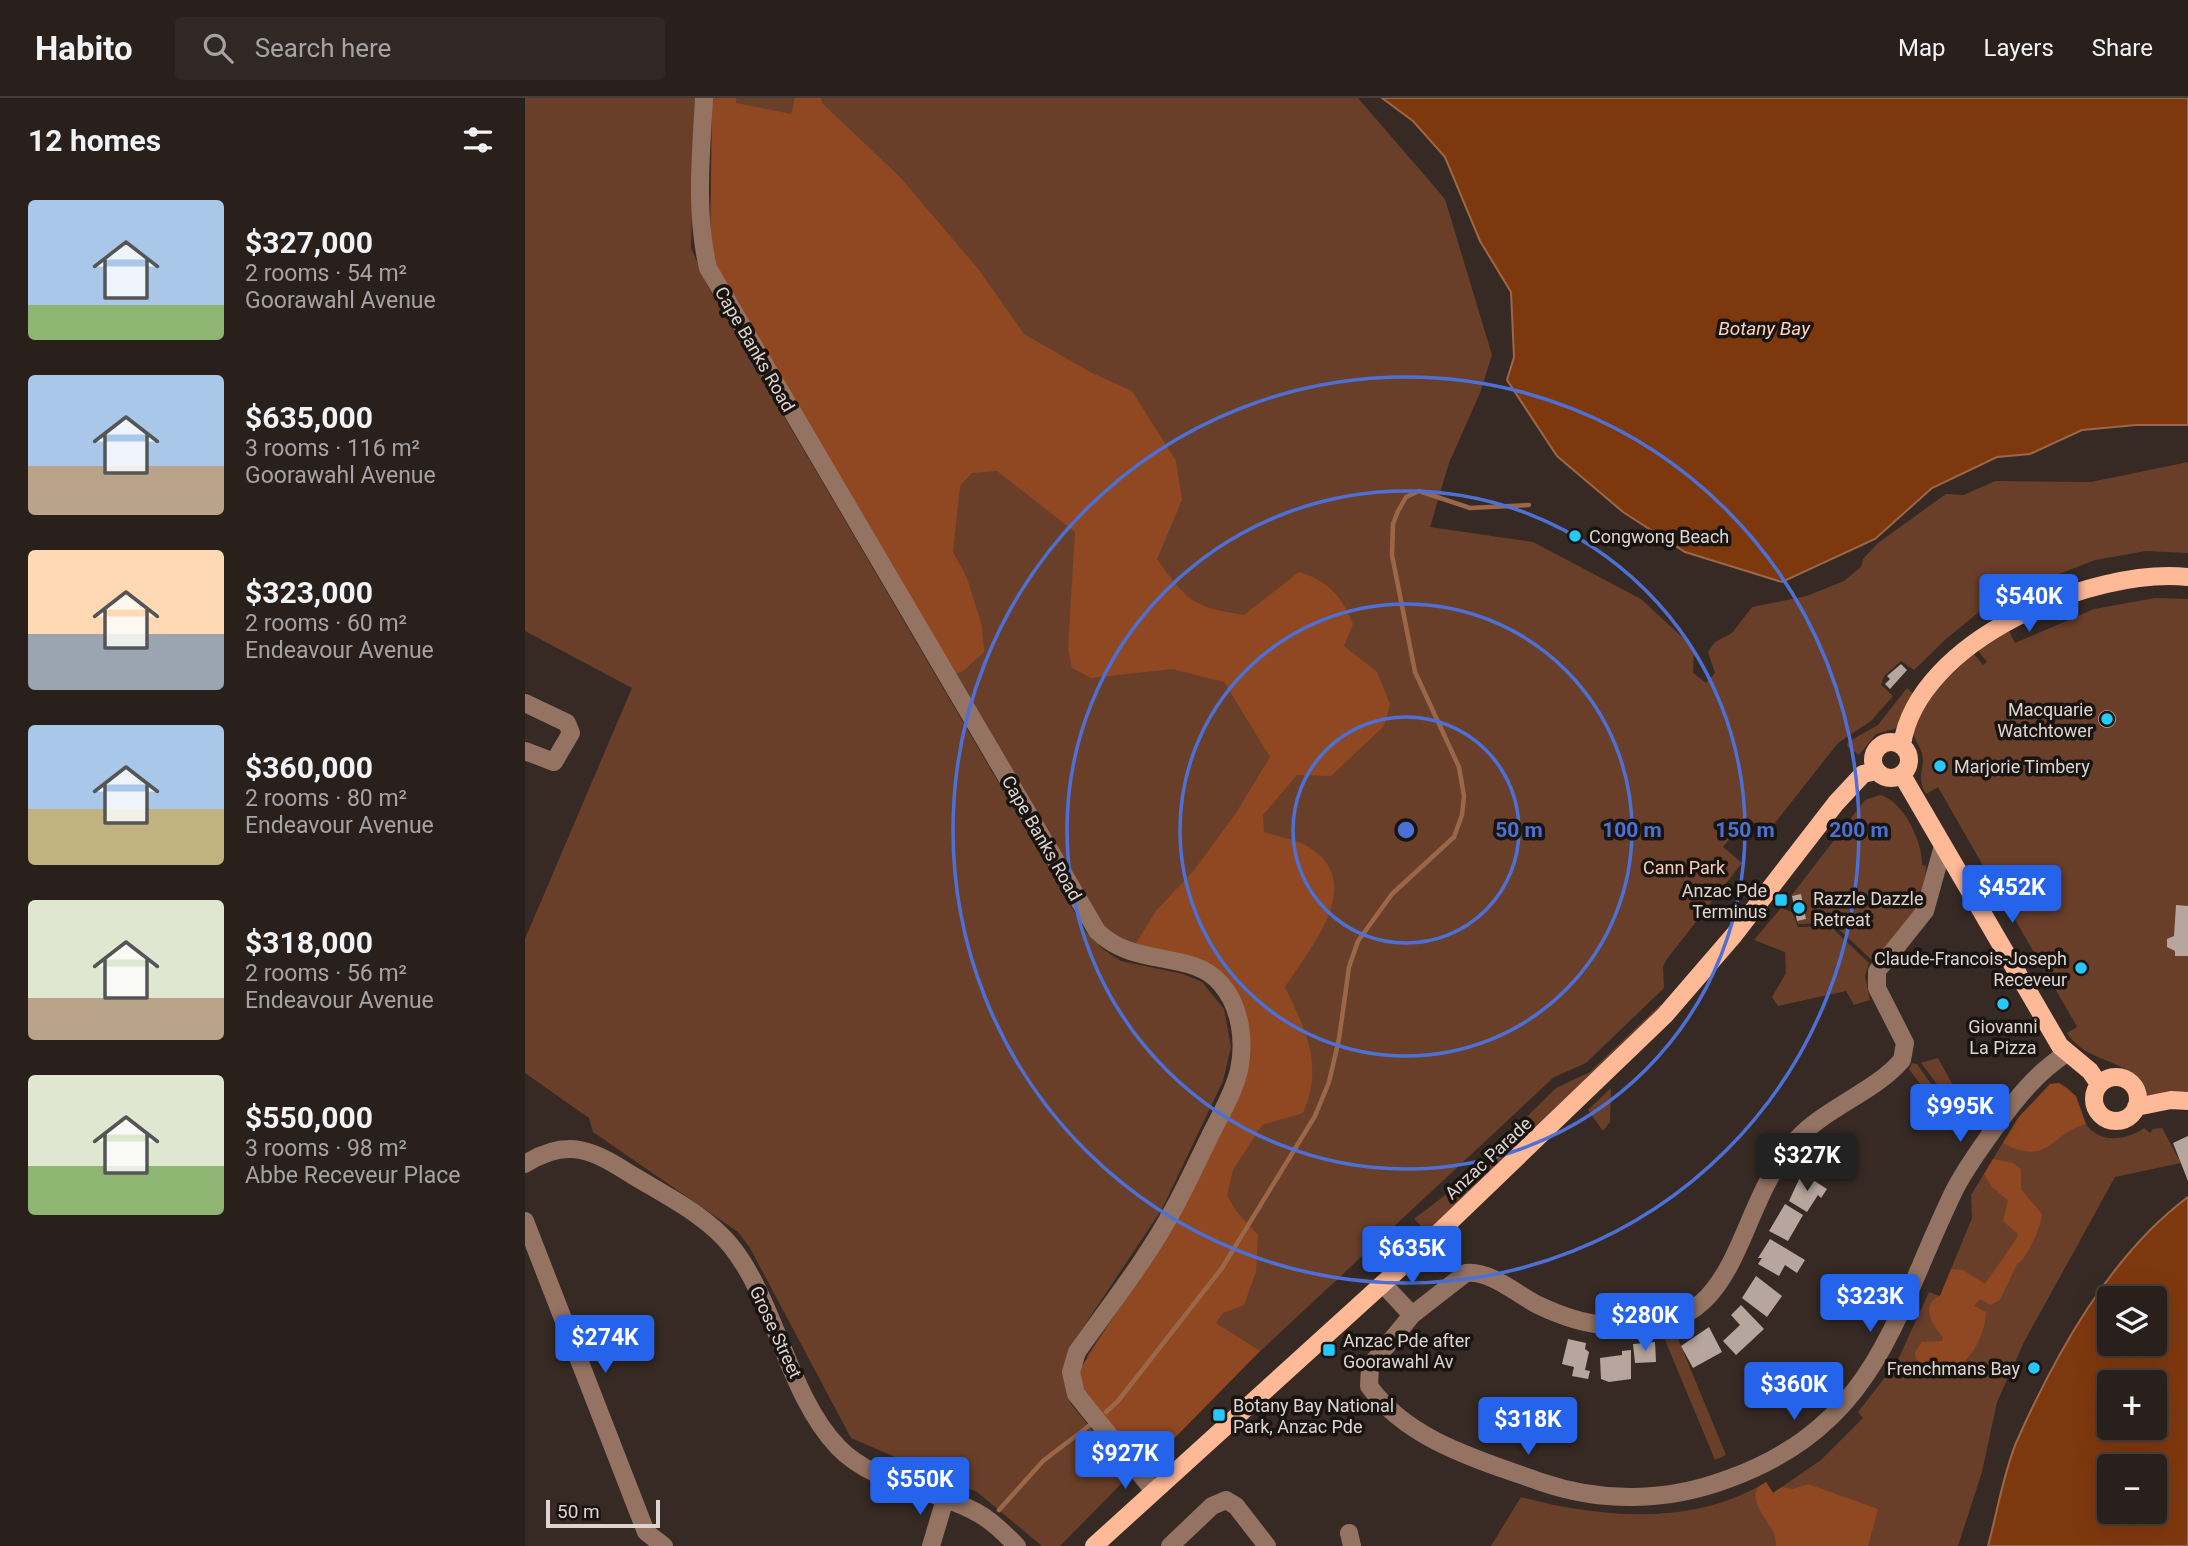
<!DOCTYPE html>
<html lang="en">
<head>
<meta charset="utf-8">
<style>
  :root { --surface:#29201b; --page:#312824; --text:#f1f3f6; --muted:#a5a3a3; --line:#453e3a; --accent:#2563eb }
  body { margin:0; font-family:Roboto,sans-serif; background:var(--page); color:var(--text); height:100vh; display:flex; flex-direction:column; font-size:26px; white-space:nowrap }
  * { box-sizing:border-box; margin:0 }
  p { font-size:23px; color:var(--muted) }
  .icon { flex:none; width:38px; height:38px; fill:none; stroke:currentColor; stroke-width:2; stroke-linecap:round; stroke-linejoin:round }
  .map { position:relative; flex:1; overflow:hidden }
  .details { display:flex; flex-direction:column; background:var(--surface); width:525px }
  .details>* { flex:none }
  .controls { position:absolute; left:1572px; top:1188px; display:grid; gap:14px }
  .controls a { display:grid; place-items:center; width:70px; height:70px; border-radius:7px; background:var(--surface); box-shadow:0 7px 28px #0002,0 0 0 2px var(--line); font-size:35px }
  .scale { position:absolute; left:21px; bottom:18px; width:114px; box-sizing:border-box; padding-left:7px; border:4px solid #ded5d1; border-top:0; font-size:19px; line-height:24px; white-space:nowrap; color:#ded5d1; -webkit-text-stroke:5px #1a1411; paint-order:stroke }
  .price { position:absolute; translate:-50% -60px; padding:0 16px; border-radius:7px; background:var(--accent); color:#fff; font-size:23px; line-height:46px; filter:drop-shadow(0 2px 4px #0008) }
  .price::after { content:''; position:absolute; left:50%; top:42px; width:21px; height:16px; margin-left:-10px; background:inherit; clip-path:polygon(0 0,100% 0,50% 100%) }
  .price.active { background:#222; color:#fff }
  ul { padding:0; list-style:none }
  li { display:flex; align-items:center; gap:21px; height:175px; padding:0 28px }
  li span { display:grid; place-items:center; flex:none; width:196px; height:140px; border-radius:7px; color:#555 }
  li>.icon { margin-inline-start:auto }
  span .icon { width:84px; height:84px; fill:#fffc; stroke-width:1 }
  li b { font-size:30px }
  h2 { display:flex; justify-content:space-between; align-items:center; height:84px; padding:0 28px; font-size:30px }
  header { display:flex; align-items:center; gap:42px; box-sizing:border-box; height:98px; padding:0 35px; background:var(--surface); border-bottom:2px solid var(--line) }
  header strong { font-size:33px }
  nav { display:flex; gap:38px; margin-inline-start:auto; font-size:24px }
  .search { width:490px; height:63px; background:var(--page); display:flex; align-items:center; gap:18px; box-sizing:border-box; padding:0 24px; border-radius:7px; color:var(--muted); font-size:26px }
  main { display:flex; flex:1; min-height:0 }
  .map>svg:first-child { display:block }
  .green { fill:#6a3f2a }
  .forest { fill:#8f4821 }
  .water { fill:#7e380e; stroke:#9b6748; stroke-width:2; fill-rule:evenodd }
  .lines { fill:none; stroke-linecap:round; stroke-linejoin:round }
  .stream { stroke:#9b6748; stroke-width:4.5 }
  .building { fill:#b6a69e }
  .minor { stroke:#957363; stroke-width:18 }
  .major { stroke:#feb997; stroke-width:18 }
  .ring { fill:none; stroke:#4d70d6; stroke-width:3.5 }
  .poi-dot { fill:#25c9fe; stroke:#1a1411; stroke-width:2.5 }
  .labels { text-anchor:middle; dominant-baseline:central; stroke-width:7; stroke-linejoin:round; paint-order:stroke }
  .street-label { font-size:18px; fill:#ded5d1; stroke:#1a1411 }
  .poi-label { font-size:18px; fill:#ded5d1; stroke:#1a1411; text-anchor:start }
  .park-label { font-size:18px; fill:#f8ceb9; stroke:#1a1411 }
  .water-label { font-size:19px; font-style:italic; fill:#fed3bf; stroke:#1a1411 }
  .centre { fill:#4d70d6; stroke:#1a1411; stroke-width:3.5 }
  .ring-label { font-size:21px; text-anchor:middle; font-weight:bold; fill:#4d70d6; stroke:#1a1411; stroke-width:7; stroke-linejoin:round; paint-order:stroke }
</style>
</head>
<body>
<header>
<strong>Habito</strong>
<div class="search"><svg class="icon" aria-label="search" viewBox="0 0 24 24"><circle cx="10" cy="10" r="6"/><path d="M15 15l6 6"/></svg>Search here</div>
<nav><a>Map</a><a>Layers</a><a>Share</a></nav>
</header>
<main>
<section class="details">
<h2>12 homes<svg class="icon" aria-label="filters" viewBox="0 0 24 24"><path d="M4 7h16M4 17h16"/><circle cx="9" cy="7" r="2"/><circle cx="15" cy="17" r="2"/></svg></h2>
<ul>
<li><span style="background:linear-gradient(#a9c7e8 75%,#8fb573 0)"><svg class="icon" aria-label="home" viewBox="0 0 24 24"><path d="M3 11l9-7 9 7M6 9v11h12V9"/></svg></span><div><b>$327,000</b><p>2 rooms · 54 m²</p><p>Goorawahl Avenue</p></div></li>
<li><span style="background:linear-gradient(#a9c7e8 65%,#b9a48a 0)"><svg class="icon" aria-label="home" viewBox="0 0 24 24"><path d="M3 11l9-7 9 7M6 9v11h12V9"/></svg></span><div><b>$635,000</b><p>3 rooms · 116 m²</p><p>Goorawahl Avenue</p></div></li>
<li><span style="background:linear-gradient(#ffd9b3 60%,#9aa5b1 0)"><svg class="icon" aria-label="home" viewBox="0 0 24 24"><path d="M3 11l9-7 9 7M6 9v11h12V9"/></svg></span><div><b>$323,000</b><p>2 rooms · 60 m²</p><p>Endeavour Avenue</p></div></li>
<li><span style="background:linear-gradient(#a9c7e8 60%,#c2b280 0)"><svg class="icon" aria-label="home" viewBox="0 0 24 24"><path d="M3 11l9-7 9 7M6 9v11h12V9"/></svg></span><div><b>$360,000</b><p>2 rooms · 80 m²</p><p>Endeavour Avenue</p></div></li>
<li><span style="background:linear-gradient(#dfe7d0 70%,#b9a48a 0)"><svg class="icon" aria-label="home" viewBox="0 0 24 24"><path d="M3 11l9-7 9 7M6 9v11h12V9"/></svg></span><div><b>$318,000</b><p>2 rooms · 56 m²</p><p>Endeavour Avenue</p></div></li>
<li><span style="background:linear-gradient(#dfe7d0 65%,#8fb573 0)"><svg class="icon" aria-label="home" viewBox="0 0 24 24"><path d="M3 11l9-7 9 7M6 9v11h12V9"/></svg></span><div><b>$550,000</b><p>3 rooms · 98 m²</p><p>Abbe Receveur Place</p></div></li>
</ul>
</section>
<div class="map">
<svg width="1663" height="1448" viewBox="0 0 1663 1448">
  <rect width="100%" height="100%" fill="#372a24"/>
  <path class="green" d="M0,0H170L166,150L182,187L561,834L579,852L596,863L658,876L677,884L699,911L706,949L698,983L637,1111L547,1246L543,1299L546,1306L595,1366L601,1381L535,1448H517L452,1394L326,1340L225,1150L213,1134L68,1034L64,1020L0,975V841L107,590L0,533Z
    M187,0H833L920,101L967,257L955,295L924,365L905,429L1008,444L1116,501L1169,550L1168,575L1181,585L1190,575L1183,554L1190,544L1207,535L1227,509L1282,498L1319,483L1336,469L1338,461L1353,445L1421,396L1439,397L1470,383L1566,384L1663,364V455L1621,453L1570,462L1480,497L1466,504L1421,541L1389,572L1376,563L1359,578L1356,587L1368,598L1346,623L1313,645L1242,735L1222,719L1198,749L1217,765L1142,861L1138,868L1139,890L1061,965L1029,979L729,1259L623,1367L562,1258L648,1128L718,981L706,888L612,851L583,835L428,577Z
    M1630,500L1663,501V997L1622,998C1618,992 1617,985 1611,979C1589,959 1559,962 1542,935L1552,929L1550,925L1485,813L1466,807L1461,799L1472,792L1413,689L1401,696C1390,677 1401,672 1397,655C1394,647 1389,640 1387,632L1399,602L1447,554L1458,567L1462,564L1452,551L1483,531L1490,545L1569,511Z
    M1382,590L1390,597L1372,630L1351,636L1334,657L1322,648L1323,644L1353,627Z
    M1355,697C1379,703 1398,745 1397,767L1401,768L1398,801L1349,864L1307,825L1273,826L1272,823L1281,821L1276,797L1266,798L1340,702Z
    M1256,810L1267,814L1273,829L1305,828L1344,865L1340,878L1345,902L1329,907L1321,893L1253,908L1247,899L1261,875L1260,854L1229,842Z
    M1135,907L1137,909L902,1134L889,1121L932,1088L1031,990L1065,974Z
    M1413,960L1431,993L1456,1008L1452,1013L1415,990L1396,965Z
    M1387,965L1392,966L1411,993L1446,1015L1440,1024L1407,1002L1384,971Z
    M1534,985C1557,996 1549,1008 1560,1025C1574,1046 1601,1043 1619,1030L1625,1035L1628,1031L1637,1030L1656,1065L1590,1079L1499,1244L1472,1304L1457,1374L1433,1448H966L996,1399C1074,1420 1168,1429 1241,1384L1248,1395L1296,1362L1338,1320L1333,1314L1372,1264L1404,1194L1415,1198L1447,1120L1446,1097L1493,1020L1525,986Z
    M1086,990L1085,1024L1078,1033L1063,1012Z
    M1147,1226L1201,1357L1190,1362L1135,1230Z"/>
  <path class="forest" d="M187,0H211V5L266,16L270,0H296L297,5L375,79L454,172L499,236L567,275L607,293L651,363L657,402L632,461C662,503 668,509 719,517L774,474C802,482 817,498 828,526L819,548L852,574L865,606L859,628L806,678L772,677L738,717L739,734C754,739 773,742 785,750C842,786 784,851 760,889C781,933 799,967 778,1015L737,1027L708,1072L702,1097L711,1113L733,1137L731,1174L719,1207L698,1215L691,1225L735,1253L623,1367H618L559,1297L554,1284L555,1271L648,1128L718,981L709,893L608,850L631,813L670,771L711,715L745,659L699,584L647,571L566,580L547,570L543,551L550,434L472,373L447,375L435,388L428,454L442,480L457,528L459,554L438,573L428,577L195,176L185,151Z
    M1534,985L1551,998L1561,1026C1525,1035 1524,1070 1478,1045L1493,1020L1525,986Z
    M1468,1061L1488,1065L1496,1071V1091L1517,1116C1517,1127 1502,1161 1492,1166L1475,1202L1466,1207L1455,1201L1449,1208L1461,1214C1459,1242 1447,1259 1425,1276L1405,1273L1391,1261L1390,1254L1397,1244L1417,1243L1418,1239C1408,1228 1394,1207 1415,1198L1426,1171L1438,1172L1460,1186L1492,1140L1493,1136L1478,1123L1483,1102L1467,1089L1459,1076Z
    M1241,1384L1248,1395L1257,1389L1268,1391L1283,1386L1353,1411L1343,1448H1251C1252,1426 1224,1411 1232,1390Z"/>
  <path class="water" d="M857,0H1663V327H1611L1557,332L1505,356L1472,359L1407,390L1350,441L1257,484L1160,454L1098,414L1032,358L982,282L989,259L986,194L955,143L920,59L888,23Z
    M1663,1099V1448H1463C1472,1415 1478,1377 1491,1345C1530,1257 1585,1157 1663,1099ZM1629,1200V1246H1584V1200ZM1629,1284V1330H1584V1284ZM1629,1368V1414H1584V1368Z"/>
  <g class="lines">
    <path class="stream" d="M581,1314L593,1303L697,1170L790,1018L804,984L814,941L824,869L833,843L867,796L929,739L937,717L939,698L934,669L890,574L867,457L868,426L873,413L881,399L894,393L945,410L1004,407
      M474,1412L518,1363L565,1327"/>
  </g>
  <path class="building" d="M1376,566L1382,572L1365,591L1360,586L1365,581L1362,578Z
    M1573 621a9 9 0 1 1 18 0a9 9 0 1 1-18 0Z
    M1276,796L1281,821L1272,823L1267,798Z
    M1651,807L1663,808V858H1650V853L1642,849V841L1649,838Z
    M1663,1038V1083L1648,1045Z
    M1277,1075L1302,1091L1296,1100L1293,1097L1282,1114L1264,1103Z
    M1260,1106L1278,1117L1263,1143L1244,1133Z
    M1245,1141L1280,1162L1272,1175L1260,1167L1254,1178L1233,1166L1237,1160H1233Z
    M1231,1178L1257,1198L1242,1219L1217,1200Z
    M1216,1207L1239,1231L1211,1257L1198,1243L1215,1227L1206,1217Z
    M1184,1229L1197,1254L1168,1270L1156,1248Z
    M1043,1241L1061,1245L1060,1251L1064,1254L1060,1272L1065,1273L1063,1281L1047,1278L1049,1269L1037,1266Z
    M1130,1244L1131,1264L1110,1265L1108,1246Z
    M1106,1252V1281L1084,1284L1076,1281L1075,1260L1097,1257V1253Z"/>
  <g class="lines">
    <path class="minor" d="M179,0C176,57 170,115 183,170L572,833C610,871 667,851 696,886C716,909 720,944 714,972C709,995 694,1019 684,1040C672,1064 661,1089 648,1112C621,1162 585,1207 552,1254L546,1274L551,1296L629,1393
      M0,605L42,625L46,635L29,664L0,653
      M1418,748L1400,813L1352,873V890L1380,945L1377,962C1351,993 1300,1010 1271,1042C1203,1117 1222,1246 1079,1227C1056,1225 1034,1217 1013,1207C993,1197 965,1172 941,1175L887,1217L845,1268L844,1288C883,1343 955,1362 1016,1384C1077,1405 1142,1404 1203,1381C1353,1326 1367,1221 1429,1093C1440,1071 1455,1051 1469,1031C1490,1002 1512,974 1542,955
      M0,1066C43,1039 68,1052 107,1077C140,1097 181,1117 206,1148C251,1204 263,1297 313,1349C347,1385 404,1390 447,1412C464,1420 478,1434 492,1448
      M0,1123L121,1434L139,1448
      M858,1186L887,1217
      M824,1435L827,1448
      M406,1448L420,1401
      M645,1448L687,1408L701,1402L711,1408L742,1448"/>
    <path class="major" d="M1348 662a18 18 0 1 1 36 0a18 18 0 1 1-36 0Z
      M1377,647C1392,542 1568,469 1663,479
      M1377,677L1535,948L1565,973L1574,986
      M1569 1001a22 22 0 1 1 44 0a22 22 0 1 1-44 0Z
      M1611,1009L1646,1002L1663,1003
      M569,1448L906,1142L1140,917L1209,837L1311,705L1338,676L1351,673"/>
  </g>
  <g class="ring">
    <circle cx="881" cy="732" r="113"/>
    <circle cx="881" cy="732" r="226"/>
    <circle cx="881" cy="732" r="339"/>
    <circle cx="881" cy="732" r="453"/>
  </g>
  <g class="poi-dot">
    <circle cx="1050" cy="438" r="7"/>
    <circle cx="1582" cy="621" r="7"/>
    <circle cx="1415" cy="668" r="7"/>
    <rect x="1249" y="795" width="14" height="14" rx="3.5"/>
    <circle cx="1274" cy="810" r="7"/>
    <circle cx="1556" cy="870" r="7"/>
    <circle cx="1478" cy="906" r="7"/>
    <rect x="797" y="1245" width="14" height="14" rx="3.5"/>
    <circle cx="1509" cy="1270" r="7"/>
    <rect x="687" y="1310" width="14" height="14" rx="3.5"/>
  </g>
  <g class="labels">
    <g class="street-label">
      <text transform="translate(230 251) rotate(60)">Cape Banks Road</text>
      <text transform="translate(517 740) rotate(60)">Cape Banks Road</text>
      <text transform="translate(963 1060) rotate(-43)">Anzac Parade</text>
      <text transform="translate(251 1234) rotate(65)">Grose Street</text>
    </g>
    <g class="poi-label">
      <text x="1064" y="438">Congwong Beach</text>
      <text x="1568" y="611" text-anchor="end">Macquarie<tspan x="1568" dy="21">Watchtower</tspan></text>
      <text x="1429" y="668">Marjorie Timbery</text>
      <text x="1242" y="792" text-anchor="end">Anzac Pde<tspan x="1242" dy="21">Terminus</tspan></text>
      <text x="1288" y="800">Razzle Dazzle<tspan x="1288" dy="21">Retreat</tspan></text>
      <text x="1542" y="860" text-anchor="end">Claude-Francois-Joseph<tspan x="1542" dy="21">Receveur</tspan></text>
      <text x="1478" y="928" text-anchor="middle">Giovanni<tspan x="1478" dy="21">La Pizza</tspan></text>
      <text x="818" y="1242">Anzac Pde after<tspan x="818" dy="21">Goorawahl Av</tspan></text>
      <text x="1495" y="1270" text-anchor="end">Frenchmans Bay</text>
      <text x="708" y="1307">Botany Bay National<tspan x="708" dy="21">Park, Anzac Pde</tspan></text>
    </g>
    <g class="park-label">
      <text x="1159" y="769">Cann Park</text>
    </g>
    <g class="water-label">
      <text x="1239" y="230">Botany Bay</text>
    </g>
  </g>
  <circle cx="881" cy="732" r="10" class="centre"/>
  <g class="ring-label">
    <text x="994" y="739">50 m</text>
    <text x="1107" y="739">100 m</text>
    <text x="1220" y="739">150 m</text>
    <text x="1334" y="739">200 m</text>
  </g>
</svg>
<div class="controls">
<a><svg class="icon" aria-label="layers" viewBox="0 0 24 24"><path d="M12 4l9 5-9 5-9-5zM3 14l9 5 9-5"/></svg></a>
<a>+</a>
<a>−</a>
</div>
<div class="scale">50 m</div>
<b class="price" style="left:1504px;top:536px">$540K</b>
<b class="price" style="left:1487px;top:827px">$452K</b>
<b class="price" style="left:1435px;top:1046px">$995K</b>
<b class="price active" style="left:1282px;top:1095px">$327K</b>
<b class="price" style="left:887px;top:1188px">$635K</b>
<b class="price" style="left:1345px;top:1236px">$323K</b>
<b class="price" style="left:1120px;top:1255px">$280K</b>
<b class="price" style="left:80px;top:1277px">$274K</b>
<b class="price" style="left:1269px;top:1324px">$360K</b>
<b class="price" style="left:1003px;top:1359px">$318K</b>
<b class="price" style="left:600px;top:1393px">$927K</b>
<b class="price" style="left:395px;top:1419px">$550K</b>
</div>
</main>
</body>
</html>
